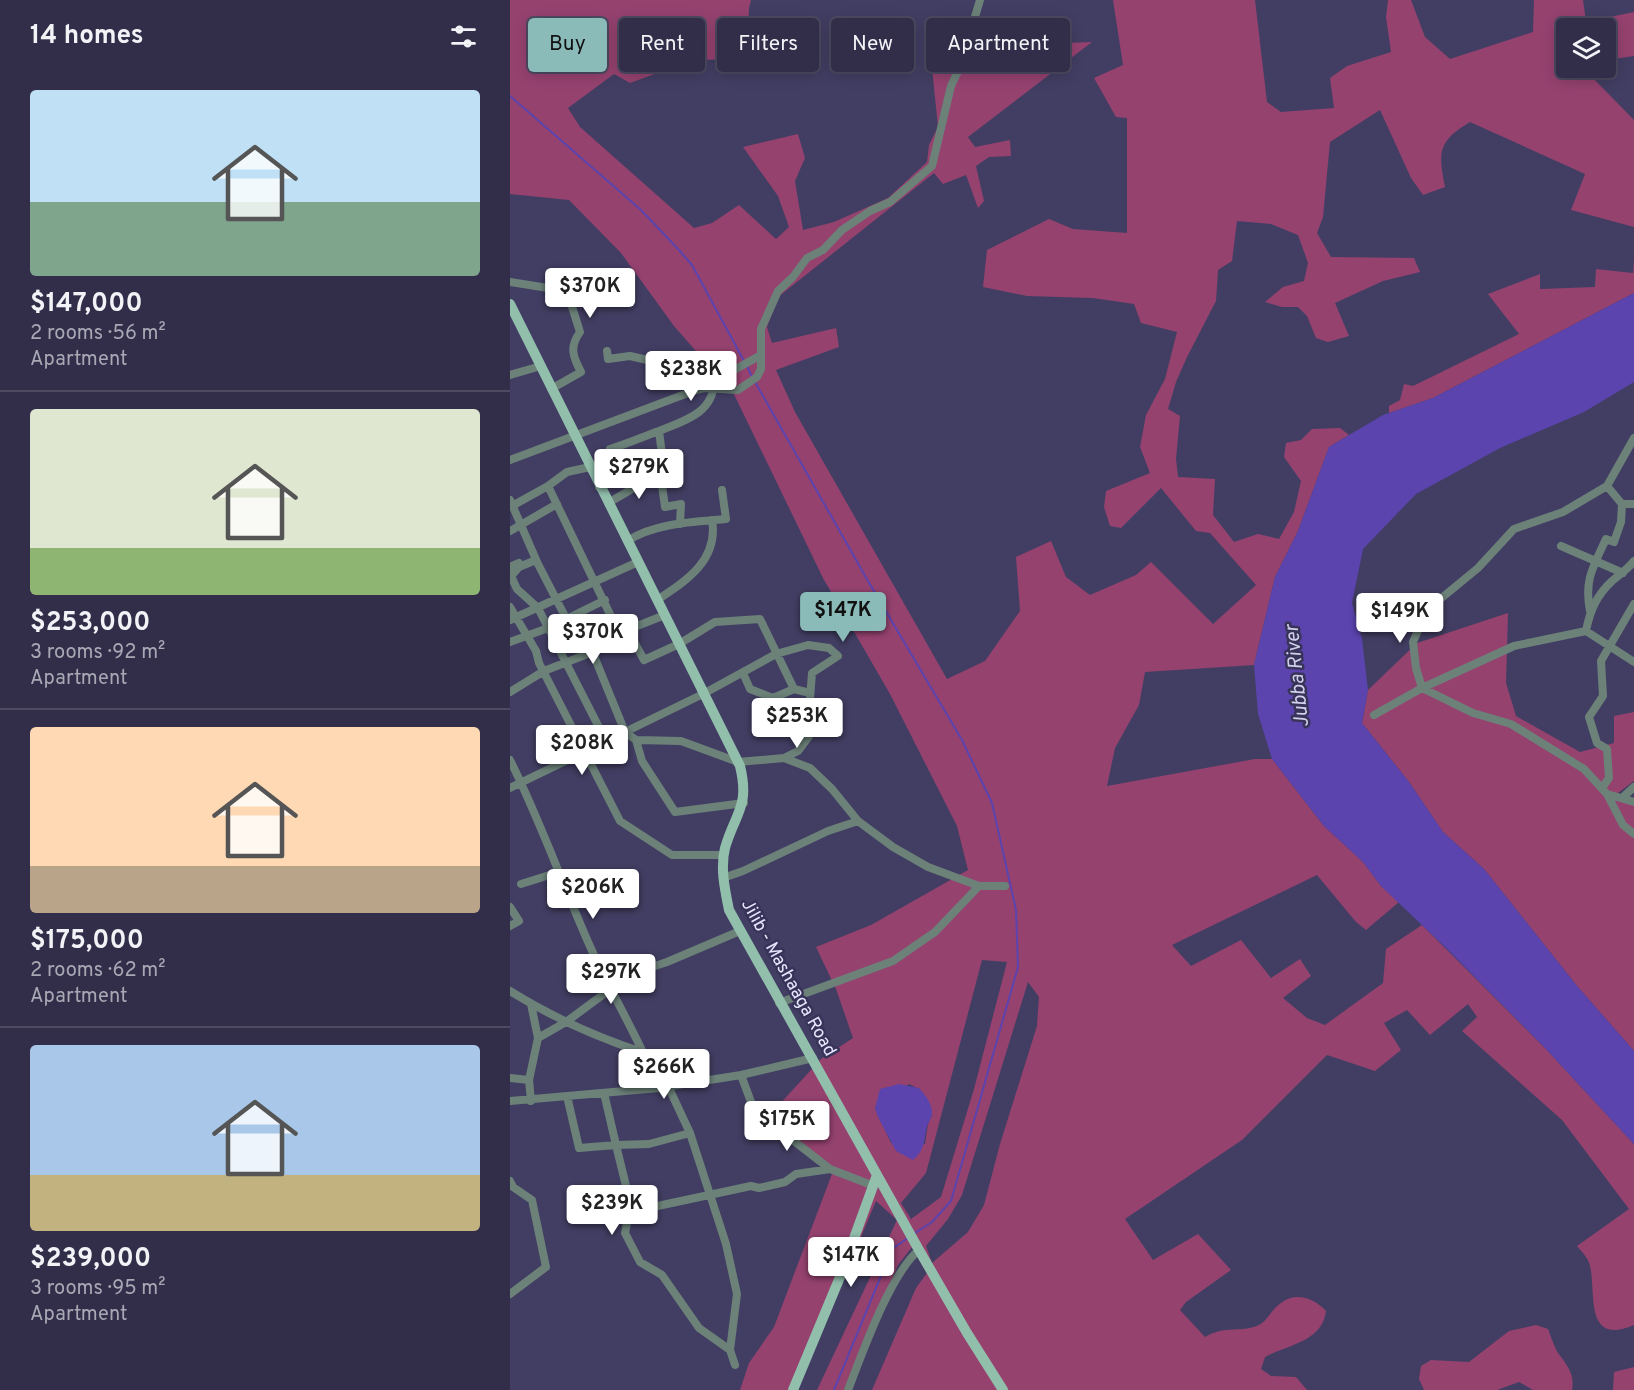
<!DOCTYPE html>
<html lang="en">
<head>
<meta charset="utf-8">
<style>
  :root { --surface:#322e4a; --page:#3d3a54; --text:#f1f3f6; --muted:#a8a8b5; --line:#4d4a62; --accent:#8bbbb9 }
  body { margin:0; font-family:Overpass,sans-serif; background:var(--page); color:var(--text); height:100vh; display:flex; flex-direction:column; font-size:22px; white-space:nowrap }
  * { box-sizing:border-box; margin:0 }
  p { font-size:20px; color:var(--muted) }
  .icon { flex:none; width:33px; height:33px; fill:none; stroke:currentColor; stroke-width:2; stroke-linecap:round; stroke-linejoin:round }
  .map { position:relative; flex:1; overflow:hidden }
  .panel { display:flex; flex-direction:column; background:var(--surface); width:510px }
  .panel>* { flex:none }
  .guide { position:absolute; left:18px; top:18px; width:570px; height:54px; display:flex; gap:12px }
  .tools { position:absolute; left:1046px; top:18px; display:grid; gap:12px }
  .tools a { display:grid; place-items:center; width:60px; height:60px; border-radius:6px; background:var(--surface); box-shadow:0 3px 15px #0003,0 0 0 2px var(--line); font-size:30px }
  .price { position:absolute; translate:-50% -51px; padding:0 14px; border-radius:6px; background:#fff; color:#222; font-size:20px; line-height:39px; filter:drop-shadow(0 2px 3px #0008) }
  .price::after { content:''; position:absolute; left:50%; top:36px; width:18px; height:14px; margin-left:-9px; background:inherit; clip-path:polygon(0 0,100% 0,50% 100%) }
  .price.current { background:var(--accent); color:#111 }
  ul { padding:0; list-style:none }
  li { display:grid; align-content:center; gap:12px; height:318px; padding:0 30px }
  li+li { border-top:2px solid var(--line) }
  li span { display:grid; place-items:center; height:186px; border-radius:6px; color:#555 }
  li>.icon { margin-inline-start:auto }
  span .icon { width:108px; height:108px; fill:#fffc; stroke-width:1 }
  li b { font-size:26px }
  h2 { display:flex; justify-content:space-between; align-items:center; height:72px; padding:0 30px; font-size:26px }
  .chip { padding:0 21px; border-radius:6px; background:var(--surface); box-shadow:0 3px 15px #0003,0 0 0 2px var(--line); font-size:21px; line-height:54px }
  .chip.current { background:var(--accent); color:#111 }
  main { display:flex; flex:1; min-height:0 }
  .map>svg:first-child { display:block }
  .green { fill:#95426f; fill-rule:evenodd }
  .water { fill:#5b44ae }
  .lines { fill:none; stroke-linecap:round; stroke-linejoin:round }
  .stream { stroke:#5b44ae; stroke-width:2 }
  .minor { stroke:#6c8279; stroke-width:8 }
  .major { stroke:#92beac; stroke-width:10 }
  .labels { text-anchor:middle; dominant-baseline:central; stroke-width:5; stroke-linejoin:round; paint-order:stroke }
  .street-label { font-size:18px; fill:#e7e6fd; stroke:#383358 }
  .water-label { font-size:20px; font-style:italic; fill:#d0cfea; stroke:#383358 }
</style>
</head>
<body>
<main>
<section class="panel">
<h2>14 homes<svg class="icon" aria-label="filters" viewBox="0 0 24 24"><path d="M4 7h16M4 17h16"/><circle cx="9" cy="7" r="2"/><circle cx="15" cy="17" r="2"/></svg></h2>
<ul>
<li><span style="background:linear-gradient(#bfe0f5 60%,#7fa58c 0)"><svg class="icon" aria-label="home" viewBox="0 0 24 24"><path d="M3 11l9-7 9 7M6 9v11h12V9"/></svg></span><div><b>$147,000</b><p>2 rooms · 56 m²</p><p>Apartment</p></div></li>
<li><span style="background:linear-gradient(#dfe7d0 75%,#8fb573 0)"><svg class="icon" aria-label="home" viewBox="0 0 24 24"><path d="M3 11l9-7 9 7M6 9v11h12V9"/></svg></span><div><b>$253,000</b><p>3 rooms · 92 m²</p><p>Apartment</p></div></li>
<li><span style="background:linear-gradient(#ffd9b3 75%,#b9a48a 0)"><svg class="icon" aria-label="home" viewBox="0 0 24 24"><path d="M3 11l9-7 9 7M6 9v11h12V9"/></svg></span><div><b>$175,000</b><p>2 rooms · 62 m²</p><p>Apartment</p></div></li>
<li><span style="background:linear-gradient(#a9c7e8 70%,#c2b280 0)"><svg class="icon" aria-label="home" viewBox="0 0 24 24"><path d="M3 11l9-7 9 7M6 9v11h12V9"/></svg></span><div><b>$239,000</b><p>3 rooms · 95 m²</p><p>Apartment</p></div></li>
</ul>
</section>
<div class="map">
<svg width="1124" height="1390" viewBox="0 0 1124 1390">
  <rect width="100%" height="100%" fill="#423e63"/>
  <path class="green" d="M0,0H241L239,8L237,59L183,60L120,83L104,74L58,108L70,127L184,228L202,223L229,205L266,239L279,227L268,196L233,147L288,134L295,158L285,181L293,230L324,222L378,198L417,162L419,145L428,127L420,48L582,42L458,137L465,147L500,140L501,156L479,157L466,166L474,201L468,208L456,175L433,184L424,173L268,297L257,327L262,343L326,328L329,347L266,370L285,412L437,679L475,661L510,611L506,557L541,541L556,577L580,595L626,575L641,562L703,624L746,585L700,533L686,531L651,488L611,528L600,526L594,507L596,491L640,473L630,447L636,415L655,379L667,332L631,323L624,304L583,298L517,296L473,287L477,250L539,219L563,229L617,233V118L606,117L584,78L613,65L603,0H745L757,102L771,112L824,108L820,78L837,66L881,52L876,17L878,0H901L915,37L940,59L1023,32L1024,0H1073L1076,22L1124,12V56L1103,59L1095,64V28H1056V68H1090L1080,75L1124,120V227L1061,210L1075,174L960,122C928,141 928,152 935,187L913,195L901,178L870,110L820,142L813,217L807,233L821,257L904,258L910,272L873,281L825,303L839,336L818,342L806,338L797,316L788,307H772L755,302L773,287L794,281L798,263L788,235L761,224L727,221L722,261L708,270L706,301L677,357L666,382L658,409L670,416L666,459L668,477L705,479L703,515L724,542L748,534L769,539L784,512L791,481L774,457L776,443L791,440L802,429L830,428L839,435L819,447L788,531L765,577L744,665L635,672L629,705L605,748L597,786L745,759H762L814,826L853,862L871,886L889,902L856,930L846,922L807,875L662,945L681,966L731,940L761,978L790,959L801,976L773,998L797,1018L815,1025L873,983L876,949L912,925L1035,1048L1124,1144V1325C1077,1345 1085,1300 1081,1271C1080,1260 1074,1254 1067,1246L1119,1209L1052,1120L952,1031L967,1017L958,1004L920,1035L897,1010L874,1023L891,1050L865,1071L817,1055L732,1140L615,1219L643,1260L688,1234L721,1270L676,1302L670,1310L695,1337C714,1326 725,1332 744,1327C758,1323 760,1310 771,1303C786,1291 805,1299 816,1311C812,1342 779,1344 755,1357L751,1369L761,1376L786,1377L797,1390H362L406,1288L417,1273L402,1247L388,1265L334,1390H307L387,1220L366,1201L287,1390H230L239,1363L264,1327L322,1174L256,1119L311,1059L343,1038L326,989L306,947L361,925L458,870L447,826L380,694L313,578L219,384L192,358L164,326L111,253L59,200L0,194ZM472,960L497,962L464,1089L431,1197L401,1219L391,1203L416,1173ZM518,982L529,997L527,1026L490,1144L474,1205L458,1232L422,1263L416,1246L438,1219L452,1195ZM399,1084C415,1091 417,1100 422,1115L418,1124L415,1144L381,1143L365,1108Z
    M1124,260V293L923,398L879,413V406L890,400L894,384L903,386L1009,334L978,294L1030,274V289L1085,287L1086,269L1123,273Z
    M998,613L996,683L1006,716L1070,752L1104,743V716L1124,712V781L1108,793L1124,806V1051L1067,986L974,869L933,832L899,782L852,723L858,690L907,643Z
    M1026,1325L1038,1329C1041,1337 1044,1346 1048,1353C1057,1365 1065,1374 1062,1390H1023L1009,1382L987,1390H914L909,1379L911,1366L921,1360L959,1362L999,1331Z
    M1124,1367V1390H1103L1104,1372Z"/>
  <path class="water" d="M1124,293V382L1074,412L990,448L906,494L853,549L842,603L852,639L858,690L852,723L899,782L933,832L974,869L1067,986L1124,1051V1144L1035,1048L936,948L871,886L853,862L814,826L762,759L748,714L744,665L765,577L788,531L819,447L873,415L923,398Z
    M389,1084L409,1088C415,1095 422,1103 422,1113C422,1117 419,1122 417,1126C414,1140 415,1150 403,1160L386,1151L368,1117L365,1108L370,1089Z"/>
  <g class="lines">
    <path class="stream" d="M0,96L131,210L168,249L182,265L234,361
      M237,366L242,377
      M245,382L358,581L452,740L482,803L506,910L508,967L441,1201L422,1222L405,1233
      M324,1390L382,1249L398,1238"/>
    <path class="minor" d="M0,282L57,291L70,332C59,347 63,357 71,372L41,389
      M97,351L98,359L120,356L146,362L156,368L167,370L186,390
      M0,375L31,366
      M149,431L154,470L146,475L151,478L155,507L171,504L170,524
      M1124,438L1097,486L1053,512L1004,529L968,568L917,610L903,642L906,668L912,688L963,713L1001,724L1074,769L1097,794L1113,825L1124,834
      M0,460L186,390L194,388L228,390L247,377L251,369V329L268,291L283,277L297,258L313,250L332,230L360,211L380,202L422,166L441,86L450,67L470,0
      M38,486L111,637L121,636L134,660L169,644L205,622L250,619L284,689L300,693
      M1097,486L1112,504H1124
      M89,487L103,478L105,470L100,449C117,444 132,437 149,431C174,421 204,413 204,381L251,355
      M0,500L28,564L75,655
      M98,503L146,475
      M2,506L38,486L57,472L80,467
      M0,531L47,504
      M117,541C145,523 183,522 216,519L212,490
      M1051,546L1113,573
      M0,567L9,563V567L1,576L7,589L28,608L96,741
      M9,567L26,560
      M147,600C176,581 209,560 202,520
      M0,607L26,651L29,663L110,821L162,855H214
      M1080,611C1074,580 1083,567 1096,539L1104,542L1111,522L1112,504
      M0,620L128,562
      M1076,631C1080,610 1087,595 1102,581C1110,574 1118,569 1124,561
      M0,642L38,628L95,600
      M82,651L115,732L126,740L171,741L228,762L274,758L300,768L322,789L348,821L383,847L418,867L469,886H495
      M233,673L240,689L263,698L284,689
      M0,692L34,671L75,655L111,637L122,628L155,615
      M864,715L912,688L1004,646L1076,631L1124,662
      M126,740L132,761L165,812L234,803
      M0,760C31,822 54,889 83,953C104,998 130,1041 149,1088
      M0,788L193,694L266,654L298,645L319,648L328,656L302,673L300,699L305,728L288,751L274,758
      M1092,788L1099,778L1097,749L1087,743L1079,717L1093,696L1091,661L1124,604
      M1097,794L1124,802
      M1112,798L1124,787
      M213,878L233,871L318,831L348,821
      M11,884L49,872
      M0,907L9,921L0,926
      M0,991C42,1017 88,1038 135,1053
      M269,1003L383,961L425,932L469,886
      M21,1004L28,1038
      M231,1075L244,1110L320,1169L364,1186
      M0,1078L19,1080L28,1038L56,1022L121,974L157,962L230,931
      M19,1080L21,1101
      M158,1086L180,1133L216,1244L227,1294L220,1350
      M94,1093L106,1145L139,1144L180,1133
      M57,1096L69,1148L106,1145L117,1190L122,1198L115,1233L130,1262L152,1275L189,1328L220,1350L225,1365
      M0,1101L149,1088L231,1075L303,1058
      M0,1181L3,1187L22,1200L36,1267L0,1294
      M122,1198L143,1207L241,1186L249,1188L275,1182L286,1174L320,1169
      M338,1390C352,1354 380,1274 409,1250"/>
    <path class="major" d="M0,304L230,766C240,807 225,813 215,848C210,868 215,890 219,910L409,1250L457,1333L493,1390
      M283,1390L330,1277L367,1175"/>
  </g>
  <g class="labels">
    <g class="street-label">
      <text transform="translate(278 978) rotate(61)">Jilib - Mashaaga Road</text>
    </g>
    <g class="water-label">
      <text transform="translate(788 676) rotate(-96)">Jubba River</text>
    </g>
  </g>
</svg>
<div class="tools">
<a><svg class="icon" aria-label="layers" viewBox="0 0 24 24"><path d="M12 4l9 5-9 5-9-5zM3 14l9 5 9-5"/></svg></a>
</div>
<b class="price" style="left:80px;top:319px">$370K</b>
<b class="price" style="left:181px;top:402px">$238K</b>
<b class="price" style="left:129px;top:500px">$279K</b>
<b class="price current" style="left:333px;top:643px">$147K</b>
<b class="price" style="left:890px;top:644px">$149K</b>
<b class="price" style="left:83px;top:665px">$370K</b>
<b class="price" style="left:287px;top:749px">$253K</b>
<b class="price" style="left:72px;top:776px">$208K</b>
<b class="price" style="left:83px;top:920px">$206K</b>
<b class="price" style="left:101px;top:1005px">$297K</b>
<b class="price" style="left:154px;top:1100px">$266K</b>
<b class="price" style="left:277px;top:1152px">$175K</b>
<b class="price" style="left:102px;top:1236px">$239K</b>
<b class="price" style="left:341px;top:1288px">$147K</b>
<div class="guide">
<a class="chip current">Buy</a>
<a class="chip">Rent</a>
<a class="chip">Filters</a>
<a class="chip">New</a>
<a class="chip">Apartment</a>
</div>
</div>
</main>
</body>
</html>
